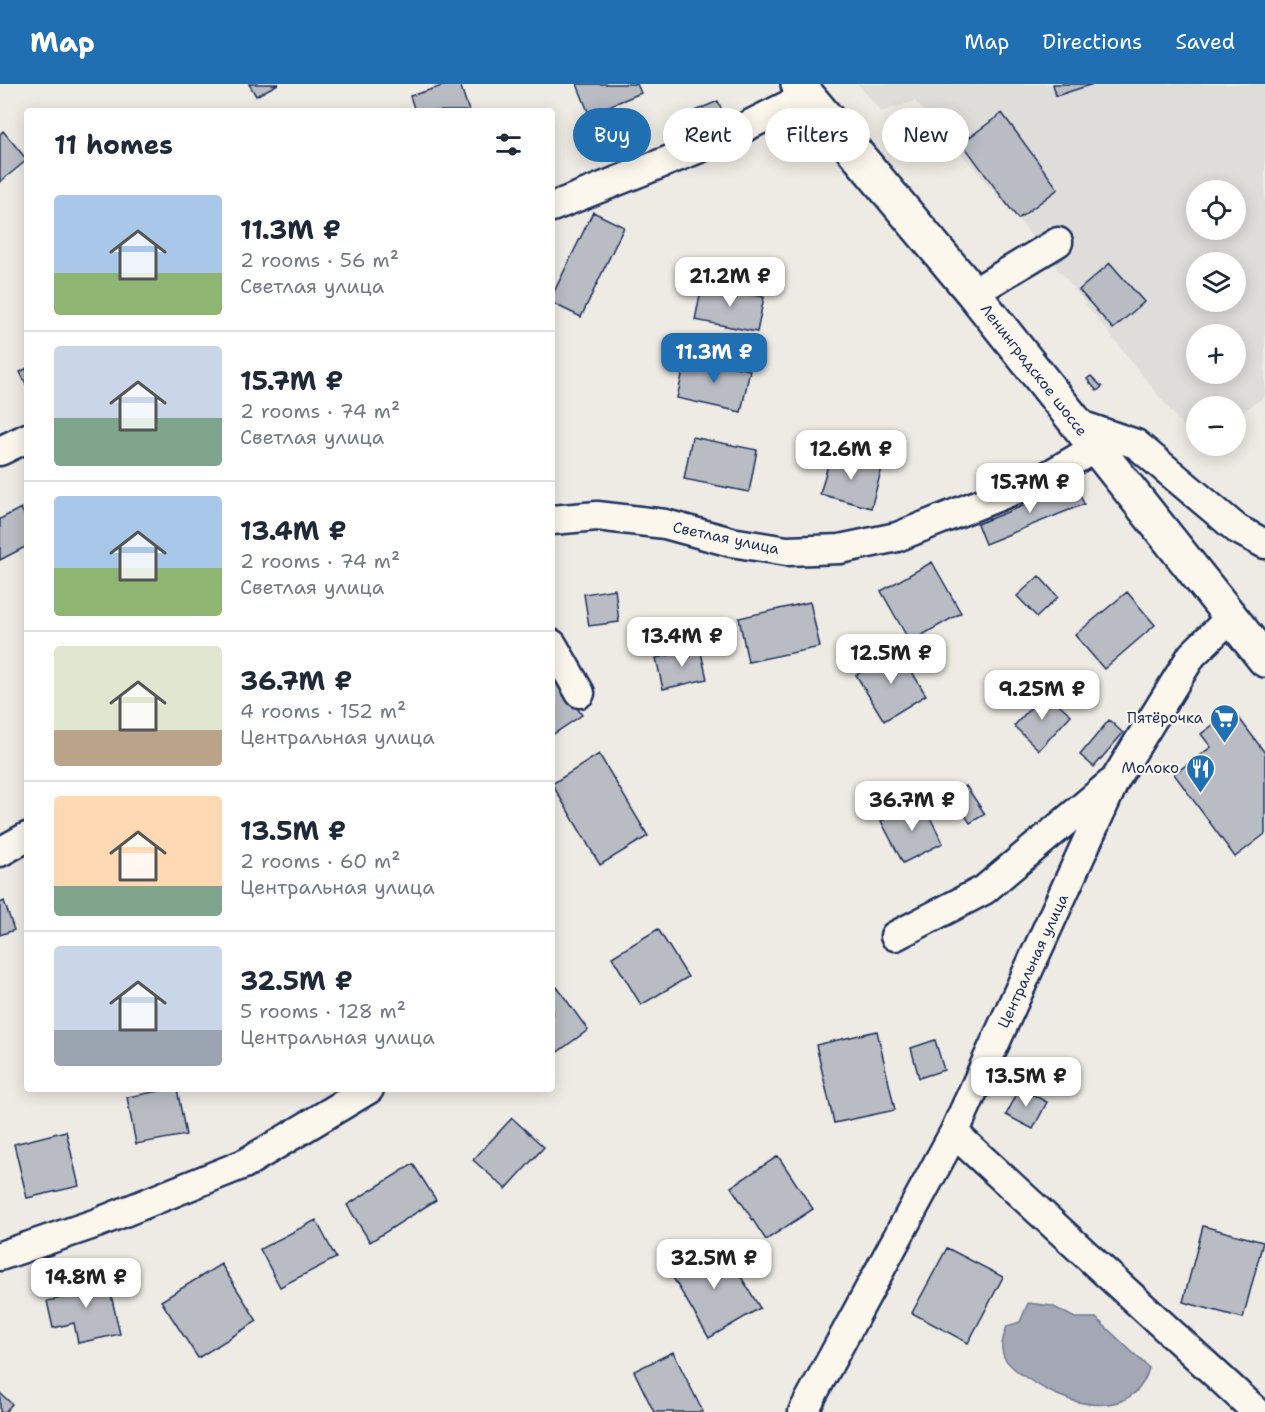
<!DOCTYPE html>
<html lang="en">
<head>
<meta charset="utf-8">
<style>
  :root { --surface:#fff; --page:#f2f2f3; --text:#1f2937; --muted:#747a83; --line:#e0e1e3; --accent:#1f6fb2 }
  body { margin:0; font-family:"Shantell Sans",sans-serif; background:var(--page); color:var(--text); height:100vh; display:flex; flex-direction:column; font-size:22px; white-space:nowrap }
  * { box-sizing:border-box; margin:0 }
  p { font-size:20px; color:var(--muted) }
  .icon { flex:none; width:33px; height:33px; fill:none; stroke:currentColor; stroke-width:2; stroke-linecap:round; stroke-linejoin:round }
  .map { position:relative; flex:1; overflow:hidden }
  .drawer { position:absolute; left:24px; top:24px; width:531px; height:984px; display:flex; flex-direction:column; background:var(--surface); border-radius:6px; box-shadow:0 3px 15px #0003 }
  .drawer>* { flex:none }
  .banner { position:absolute; left:573px; top:24px; width:570px; height:54px; display:flex; gap:12px }
  .tools { position:absolute; left:1186px; top:96px; display:grid; gap:12px }
  .tools a { display:grid; place-items:center; width:60px; height:60px; border-radius:50%; background:var(--surface); box-shadow:0 3px 15px #0003; font-size:30px }
  .price { position:absolute; translate:-50% -51px; padding:0 14px; border-radius:12px; background:#fff; color:#222; font-size:20px; line-height:39px; filter:drop-shadow(0 2px 3px #0008) }
  .price::after { content:''; position:absolute; left:50%; top:36px; width:18px; height:14px; margin-left:-9px; background:inherit; clip-path:polygon(0 0,100% 0,50% 100%) }
  .price.on { background:var(--accent); color:#fff }
  ul { padding:0; list-style:none }
  li { display:flex; align-items:center; gap:18px; height:150px; padding:0 30px }
  li+li { border-top:2px solid var(--line) }
  li span { display:grid; place-items:center; flex:none; width:168px; height:120px; border-radius:6px; color:#555 }
  li>.icon { margin-inline-start:auto }
  span .icon { width:72px; height:72px; fill:#fffc; stroke-width:1 }
  li b { font-size:26px }
  h2 { display:flex; justify-content:space-between; align-items:center; height:72px; padding:0 30px; font-size:26px }
  .pill { padding:0 21px; border-radius:27px; background:var(--surface); box-shadow:0 3px 15px #0003; font-size:21px; line-height:54px }
  .pill.on { background:var(--accent); color:#fff }
  header { display:flex; align-items:center; gap:36px; box-sizing:border-box; height:84px; padding:0 30px; background:var(--accent); color:#fff }
  header strong { font-size:28px }
  nav { display:flex; gap:33px; margin-inline-start:auto; font-size:21px }
  .map>svg:first-child { display:block }
  .built { fill:#deddda; fill-rule:evenodd }
  .water { fill:#a3a8b4; stroke:#6d7892; stroke-width:1.5 }
  .building { fill:#b9bcc3; stroke:#1b2f5e; stroke-width:1.5 }
  .lines { fill:none; stroke-linecap:round; stroke-linejoin:round }
  .minor-casing { stroke:#1b2f5e; stroke-width:33 }
  .major-casing { stroke:#1b2f5e; stroke-width:38 }
  .minor { stroke:#fbf7ec; stroke-width:28 }
  .major { stroke:#fbf7ec; stroke-width:33 }
  .labels { text-anchor:middle; dominant-baseline:central; stroke-width:4.5; stroke-linejoin:round; paint-order:stroke }
  .street-label { font-size:15px; fill:#1b2f5e; stroke:#fbf7ec }
  .poi-label { font-size:15px; fill:#1b2f5e; stroke:#fbf7ec; text-anchor:end }
</style>
</head>
<body>
<header>
<strong>Map</strong>
<nav><a>Map</a><a>Directions</a><a>Saved</a></nav>
</header>
<div class="map">
<svg width="1265" height="1328" viewBox="0 0 1265 1328">
  <rect width="100%" height="100%" fill="#eeebe4"/>
  <filter id="ink" filterUnits="userSpaceOnUse"><feTurbulence type="fractalNoise" baseFrequency=".0167" numOctaves="2"/><feDisplacementMap in="SourceGraphic" scale="12" xChannelSelector="R" yChannelSelector="G"/><feConvolveMatrix kernelMatrix="1 2 1 2 8 2 1 2 1" color-interpolation-filters="sRGB"/></filter>
  <g filter="url(#ink)">
    <path class="built" d="M858,0H1265V312L1236,333V322H1197V360L1023,141L915,17L881,28ZM1197,106H1236V146H1197ZM1197,178H1236V218H1197ZM1197,250H1236V290H1197Z"/>
    <path class="water" d="M1028,1219L1052,1222L1075,1234H1096L1149,1284C1137,1328 1090,1328 1047,1306C1034,1299 1011,1286 1004,1273C999,1262 1004,1252 1007,1242L1020,1238Z"/>
    <path class="building" d="M249,0H278L256,12Z
      M449,0H460L469,27H415L410,12Z
      M577,0H637L641,9L589,30Z
      M1053,0H1093L1056,12Z
      M718,17L727,38L685,55L676,35Z
      M1002,29L1058,105L1018,135L962,59Z
      M3,47L27,76L0,98V50Z
      M593,128L624,143L581,233L552,219V212Z
      M1110,179L1144,218L1113,245L1079,206Z
      M702,201L764,213L757,248L695,236Z
      M686,273L750,286L741,328L677,314Z
      M27,284V302L20,288Z
      M1091,292L1102,303L1097,307L1087,295Z
      M692,353L757,366L749,408L684,395Z
      M831,370L882,384L871,424L820,410Z
      M1076,401L1084,420L985,460L977,440Z
      M21,424L27,437V462L0,476V435Z
      M932,478L961,529L910,558L881,507Z
      M1039,492L1058,513L1037,533L1017,512Z
      M615,505L619,538L589,542L584,510Z
      M1127,508L1155,541L1104,585L1075,551Z
      M810,518L820,563L748,578L739,534Z
      M700,564L707,595L663,605L656,574Z
      M898,565L926,611L884,637L856,591Z
      M557,595L582,631L552,651V599Z
      M1045,608L1071,631L1039,666L1014,642Z
      M1233,626L1265,669V750L1235,773L1174,690L1211,663L1201,650Z
      M1109,636L1123,649L1094,683L1080,671Z
      M599,670L648,752L600,781L552,700Z
      M966,702L985,730L970,739L952,711Z
      M921,716L943,759L903,779L881,737Z
      M4,817L14,846L0,851V819Z
      M658,845L688,893L641,921L612,873Z
      M557,903L588,946L552,972V906Z
      M877,947L895,1026L834,1039L816,961Z
      M935,956L944,986L919,994L911,964Z
      M1020,1004L1047,1018L1033,1045L1006,1031Z
      M170,1005H177L186,1051L136,1060L127,1013Z
      M512,1034L544,1063L506,1105L473,1076Z
      M66,1047L79,1102L27,1114L14,1060Z
      M778,1072L813,1125L766,1156L731,1103Z
      M413,1080L436,1116L370,1158L347,1121Z
      M316,1136L336,1174L280,1203L260,1165Z
      M1203,1142L1263,1158L1243,1234L1183,1218Z
      M719,1157L760,1224L709,1254L669,1187Z
      M947,1164L1003,1193L968,1259L912,1229Z
      M221,1180L257,1237L198,1274L161,1217Z
      M106,1189L120,1250L78,1259L74,1239L53,1244L47,1217L66,1213L63,1199Z
      M673,1268L703,1328H654L634,1287Z
      M0,1309L12,1320L5,1328H0Z"/>
    <g class="lines">
      <defs>
        <path id="minor" d="M552,123L715,58L807,12
          M973,209L1058,158
          M1077,340L1136,360L1237,445L1265,460
          M0,367L27,354
          M552,436L597,432L665,440L731,458L787,467L840,465L897,453L1044,394L1095,364
          M552,560L580,609
          M0,768L27,753
          M895,852L984,806L1110,700
          M954,1049L1257,1328
          M0,1172L97,1139L244,1080L369,1005
          M803,1328L954,1049L1115,696L1192,571L1230,534"/>
        <path id="major" d="M798,0L973,209L1265,576"/>
      </defs>
      <use href="#minor" class="minor-casing"/>
      <use href="#major" class="major-casing"/>
      <use href="#minor" class="minor"/>
      <use href="#major" class="major"/>
    </g>
  </g>
  <defs>
    <symbol id="supermarket-pin" viewBox="-11 -11 22 30"><path d="M0 17L-7.5 6A9.5 9.5 0 1 1 7.5 6Z" fill="#1f6fb2" stroke="#fbf7ec"/><path d="M-6-5.5h2.5l.6 2H6L4.5 2H-2.5L-4.4-4H-6ZM-1.5 3.2a1.3 1.3 0 1 0 .1 0ZM3 3.2a1.3 1.3 0 1 0 .1 0Z" fill="#fff"/></symbol>
    <symbol id="restaurant-pin" viewBox="-11 -11 22 30"><path d="M0 17L-7.5 6A9.5 9.5 0 1 1 7.5 6Z" fill="#1f6fb2" stroke="#fbf7ec"/><path d="M-5-6h1v4h1v-4h1v4h1v-4h1v5L-1.5 .5V6h-2V.5L-5-1ZM5-6V6H3V1.5H1.5Q1.5-4 5-6Z" fill="#fff"/></symbol>
  </defs>
  <g fill-rule="evenodd">
    <use href="#supermarket-pin" x="1208" y="618" width="33" height="45"/>
    <use href="#restaurant-pin" x="1184" y="668" width="33" height="45"/>
  </g>
  <g class="labels">
    <g class="street-label">
      <text transform="translate(1034 286) rotate(52)">Ленинградское шоссе</text>
      <text transform="translate(726 454) rotate(12)">Светлая улица</text>
      <text transform="translate(1033 877) rotate(-65)">Центральная улица</text>
    </g>
    <g class="poi-label">
      <text x="1203" y="634">Пятёрочка</text>
      <text x="1179" y="684">Молоко</text>
    </g>
  </g>
</svg>
<div class="tools">
<a><svg class="icon" aria-label="locate" viewBox="0 0 24 24"><circle cx="12" cy="12" r="6"/><path d="M12 2v4M12 18v4M2 12h4M18 12h4"/></svg></a>
<a><svg class="icon" aria-label="layers" viewBox="0 0 24 24"><path d="M12 4l9 5-9 5-9-5zM3 14l9 5 9-5"/></svg></a>
<a>+</a>
<a>−</a>
</div>
<b class="price" style="left:730px;top:224px">21.2M ₽</b>
<b class="price on" style="left:714px;top:300px">11.3M ₽</b>
<b class="price" style="left:851px;top:397px">12.6M ₽</b>
<b class="price" style="left:1030px;top:430px">15.7M ₽</b>
<b class="price" style="left:682px;top:584px">13.4M ₽</b>
<b class="price" style="left:891px;top:601px">12.5M ₽</b>
<b class="price" style="left:1042px;top:637px">9.25M ₽</b>
<b class="price" style="left:912px;top:748px">36.7M ₽</b>
<b class="price" style="left:1026px;top:1024px">13.5M ₽</b>
<b class="price" style="left:714px;top:1206px">32.5M ₽</b>
<b class="price" style="left:86px;top:1225px">14.8M ₽</b>
<div class="banner">
<a class="pill on">Buy</a>
<a class="pill">Rent</a>
<a class="pill">Filters</a>
<a class="pill">New</a>
</div>
<section class="drawer">
<h2>11 homes<svg class="icon" aria-label="filters" viewBox="0 0 24 24"><path d="M4 7h16M4 17h16"/><circle cx="9" cy="7" r="2"/><circle cx="15" cy="17" r="2"/></svg></h2>
<ul>
<li><span style="background:linear-gradient(#a9c7e8 65%,#8fb573 0)"><svg class="icon" aria-label="home" viewBox="0 0 24 24"><path d="M3 11l9-7 9 7M6 9v11h12V9"/></svg></span><div><b>11.3M ₽</b><p>2 rooms · 56 m²</p><p>Светлая улица</p></div></li>
<li><span style="background:linear-gradient(#c9d6e8 60%,#7fa58c 0)"><svg class="icon" aria-label="home" viewBox="0 0 24 24"><path d="M3 11l9-7 9 7M6 9v11h12V9"/></svg></span><div><b>15.7M ₽</b><p>2 rooms · 74 m²</p><p>Светлая улица</p></div></li>
<li><span style="background:linear-gradient(#a9c7e8 60%,#8fb573 0)"><svg class="icon" aria-label="home" viewBox="0 0 24 24"><path d="M3 11l9-7 9 7M6 9v11h12V9"/></svg></span><div><b>13.4M ₽</b><p>2 rooms · 74 m²</p><p>Светлая улица</p></div></li>
<li><span style="background:linear-gradient(#dfe7d0 70%,#b9a48a 0)"><svg class="icon" aria-label="home" viewBox="0 0 24 24"><path d="M3 11l9-7 9 7M6 9v11h12V9"/></svg></span><div><b>36.7M ₽</b><p>4 rooms · 152 m²</p><p>Центральная улица</p></div></li>
<li><span style="background:linear-gradient(#ffd9b3 75%,#7fa58c 0)"><svg class="icon" aria-label="home" viewBox="0 0 24 24"><path d="M3 11l9-7 9 7M6 9v11h12V9"/></svg></span><div><b>13.5M ₽</b><p>2 rooms · 60 m²</p><p>Центральная улица</p></div></li>
<li><span style="background:linear-gradient(#c9d6e8 70%,#9aa5b1 0)"><svg class="icon" aria-label="home" viewBox="0 0 24 24"><path d="M3 11l9-7 9 7M6 9v11h12V9"/></svg></span><div><b>32.5M ₽</b><p>5 rooms · 128 m²</p><p>Центральная улица</p></div></li>
</ul>
</section>
</div>
</body>
</html>
